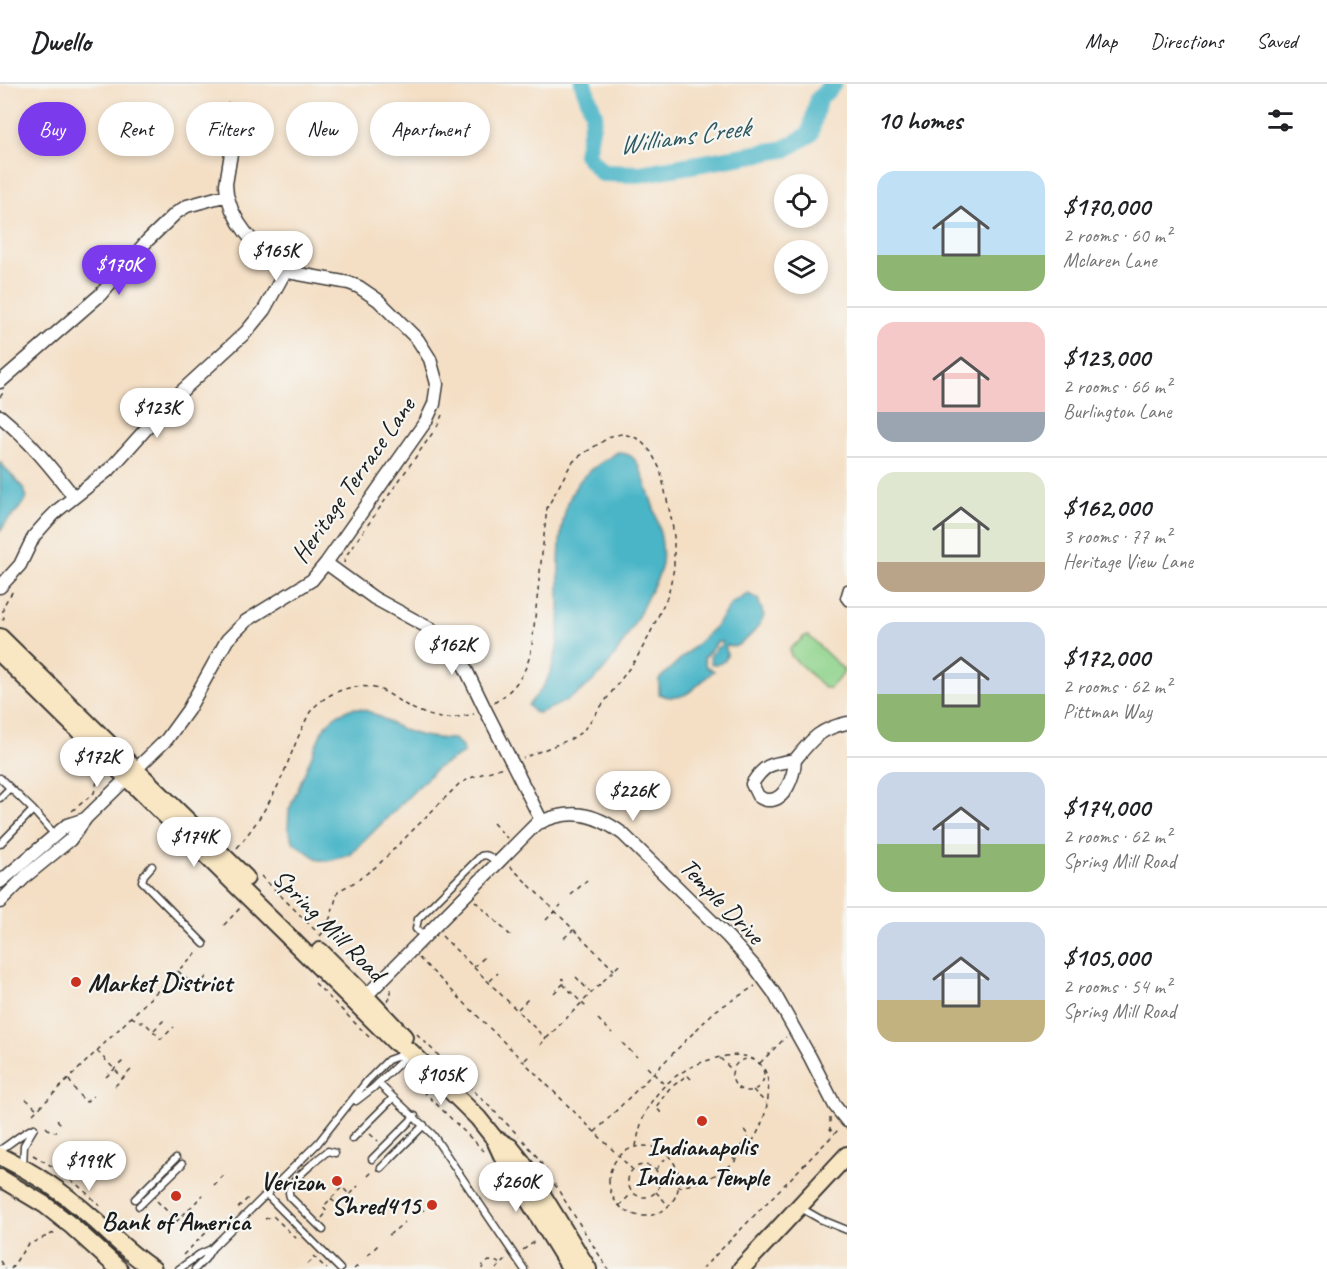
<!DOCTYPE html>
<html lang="en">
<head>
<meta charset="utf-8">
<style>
  :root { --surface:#fff; --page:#f6f6f6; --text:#202124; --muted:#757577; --line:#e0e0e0; --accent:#7c3aed }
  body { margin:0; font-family:Caveat,sans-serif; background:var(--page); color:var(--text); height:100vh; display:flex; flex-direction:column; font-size:22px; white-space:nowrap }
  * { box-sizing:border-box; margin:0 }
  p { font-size:20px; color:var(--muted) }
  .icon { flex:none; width:33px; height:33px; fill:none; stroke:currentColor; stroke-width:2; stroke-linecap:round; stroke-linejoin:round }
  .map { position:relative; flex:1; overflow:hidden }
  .side { display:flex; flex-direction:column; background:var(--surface); width:480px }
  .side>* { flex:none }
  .hud { position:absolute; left:18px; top:18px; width:570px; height:54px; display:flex; gap:12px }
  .tools { position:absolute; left:774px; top:90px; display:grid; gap:12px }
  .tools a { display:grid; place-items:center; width:54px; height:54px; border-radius:50%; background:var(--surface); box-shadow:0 3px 9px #0003; font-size:30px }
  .price { position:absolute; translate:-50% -51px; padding:0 14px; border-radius:21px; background:#fff; color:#222; font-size:20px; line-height:39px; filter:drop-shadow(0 2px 3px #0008) }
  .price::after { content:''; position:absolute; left:50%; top:36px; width:18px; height:14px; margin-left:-9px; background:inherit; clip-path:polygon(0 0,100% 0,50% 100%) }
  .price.current { background:var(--accent); color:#fff }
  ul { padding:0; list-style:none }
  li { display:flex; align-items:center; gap:18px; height:150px; padding:0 30px }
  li+li { border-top:2px solid var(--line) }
  li span { display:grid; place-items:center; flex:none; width:168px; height:120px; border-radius:18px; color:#555 }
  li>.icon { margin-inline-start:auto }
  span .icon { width:72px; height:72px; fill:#fffc; stroke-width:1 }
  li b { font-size:26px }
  h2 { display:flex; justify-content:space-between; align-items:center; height:72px; padding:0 30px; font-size:26px }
  .tag { padding:0 21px; border-radius:27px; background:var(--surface); box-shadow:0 3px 9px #0003; font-size:21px; line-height:54px }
  .tag.current { background:var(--accent); color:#fff }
  header { display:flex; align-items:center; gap:36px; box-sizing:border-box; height:84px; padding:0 30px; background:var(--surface); border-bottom:2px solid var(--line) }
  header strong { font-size:28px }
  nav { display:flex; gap:33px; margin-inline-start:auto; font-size:21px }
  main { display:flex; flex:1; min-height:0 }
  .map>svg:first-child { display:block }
  .green { fill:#8fd38b; stroke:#567854; stroke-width:1.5 }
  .water { fill:#4ab5c7; stroke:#336872; stroke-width:1.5 }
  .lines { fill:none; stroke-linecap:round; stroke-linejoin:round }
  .river { stroke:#4ab5c7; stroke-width:18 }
  .lane-casing { stroke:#3c3935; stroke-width:9 }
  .street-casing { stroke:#3c3935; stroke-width:15 }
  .secondary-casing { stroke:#3c3935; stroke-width:20 }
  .path { stroke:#3c3935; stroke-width:1.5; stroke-dasharray:4.5 4.5; stroke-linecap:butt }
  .lane { stroke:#fff; stroke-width:6 }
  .street { stroke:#fff; stroke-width:12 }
  .secondary { stroke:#f9e7c3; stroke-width:16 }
  .poi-dot { fill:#c8321e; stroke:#f6f6f2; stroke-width:2 }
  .labels { text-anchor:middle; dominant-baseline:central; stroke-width:4.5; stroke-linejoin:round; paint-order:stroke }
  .street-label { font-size:26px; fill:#1c1c1c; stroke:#f6f6f2 }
  .poi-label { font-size:26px; font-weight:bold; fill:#1c1c1c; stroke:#f6f6f2 }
  .water-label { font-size:27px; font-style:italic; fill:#2e5960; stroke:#f6f6f2 }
</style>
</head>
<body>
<header>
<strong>Dwello</strong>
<nav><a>Map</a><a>Directions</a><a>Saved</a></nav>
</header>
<main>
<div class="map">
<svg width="847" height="1185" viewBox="0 0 847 1185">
  <rect width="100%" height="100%" fill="#f6f6f2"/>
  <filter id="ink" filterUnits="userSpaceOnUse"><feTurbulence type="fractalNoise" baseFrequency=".0167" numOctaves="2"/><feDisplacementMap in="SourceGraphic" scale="12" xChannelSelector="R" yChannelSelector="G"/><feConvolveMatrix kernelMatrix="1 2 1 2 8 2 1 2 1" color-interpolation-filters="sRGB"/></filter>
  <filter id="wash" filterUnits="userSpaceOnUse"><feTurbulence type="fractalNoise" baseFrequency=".008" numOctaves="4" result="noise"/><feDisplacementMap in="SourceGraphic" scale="24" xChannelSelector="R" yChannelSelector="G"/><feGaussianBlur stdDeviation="1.35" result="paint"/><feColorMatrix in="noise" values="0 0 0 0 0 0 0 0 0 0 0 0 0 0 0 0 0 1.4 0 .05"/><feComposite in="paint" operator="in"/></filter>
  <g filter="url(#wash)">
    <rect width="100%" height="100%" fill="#f4dfc5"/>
    <path class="green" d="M805,552H809L844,586L843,590L830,604H825L791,572L790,565Z"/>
    <path class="water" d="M618,368C622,369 628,370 631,372C640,379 643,394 647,404C655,426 667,462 661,484C658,496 650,507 645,518C620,570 596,610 538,629L534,628L528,621C535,613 543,605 547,596C554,581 558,562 559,547C561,502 550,427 584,392C594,382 607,375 618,368Z
      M0,378L24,405L27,414C22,422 16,428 9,435C5,439 4,443 0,447Z
      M748,510L758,515L764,532C758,545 747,557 734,563L728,561L725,563C731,573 723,582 711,580L710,572L716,564L721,562L723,558H717L704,574L706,583L714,587C694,602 686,621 659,610V595L715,543L731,520Z
      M353,624C370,625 381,634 396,642C414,652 433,655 454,655L461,661L464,669L437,684L350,771L329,777L319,776L294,759L288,745L289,726L322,647C330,634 339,629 353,624Z"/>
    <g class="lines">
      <path class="river" d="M583,0L594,30L586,70L602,89L639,90L785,65L810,50L818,16L833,0"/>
    </g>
  </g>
  <g filter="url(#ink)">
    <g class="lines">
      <defs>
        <path id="lane" d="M847,504L844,514L847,518
          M0,694L33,726L55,751
          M0,714L10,704
          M0,760L33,726
          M152,782L144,791L142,797L204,860
          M424,853L416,845L418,835L481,772C488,769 492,775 497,779
          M378,999L433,1051L524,1185
          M356,1017L373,1004L409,970
          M352,1055L393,1014
          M0,1066C13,1058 20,1050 34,1044
          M372,1075L415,1032
          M23,1083L24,1061L34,1044
          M381,1084L424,1041
          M266,1110L340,1185
          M135,1115L176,1074
          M139,1122L182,1080
          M799,1123L820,1135L847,1146
          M323,1146L290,1113C289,1109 288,1108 290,1104C293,1095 320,1073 328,1067L335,1069
          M179,1185L200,1170L211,1165
          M195,1185L205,1175L212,1164L318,1059L367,997L388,976L407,969"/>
        <path id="street" d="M0,298L100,211L147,157L176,129L187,122L227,111
          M0,332C30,357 51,383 74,413
          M326,479L374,514L429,544L443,553L458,569L485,625L542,738
          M0,503L20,481L34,452L49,435L58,426L111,384L172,316L246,248L264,226L286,186
          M795,676C772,680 765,679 752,700L758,712C761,714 764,716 767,716C786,718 794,691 795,676C812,655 819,645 847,639
          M0,798L67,741L85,735
          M0,818L27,791L70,756L86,734L167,655L188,626L227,556L246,537L312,496L326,479L426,337L434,320L437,300L430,275L418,256L378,216L359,203L349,199L288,188L276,179L257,162L246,149L239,139L232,126L227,111L226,100L233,57L229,26
          M361,917L536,740C570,724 593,728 623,750L728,853L754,882L774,909L810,973L835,1022L847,1037"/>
        <path id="secondary" d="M0,553L246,794
          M0,569L290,854L395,958L411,968L478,1034L494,1054L505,1078L571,1185
          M320,867L366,913L404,953
          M494,1054L510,1063L522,1078L588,1185
          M0,1072C33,1088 62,1107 89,1131C110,1149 129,1170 153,1185
          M0,1094L45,1121L73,1143L119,1185
          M741,1185L847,1071"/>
      </defs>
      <use href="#lane" class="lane-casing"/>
      <use href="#street" class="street-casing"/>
      <use href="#secondary" class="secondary-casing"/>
      <path class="path" d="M0,313L3,309
        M437,343L442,331
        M344,479L345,474L348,469L434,347
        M2,536L4,534C0,524 7,516 13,507
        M494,619C516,605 528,587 532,561L547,424L571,380L578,373L611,352L622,350L627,351L639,355L651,368L660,385L672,438L674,453V484L668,511L648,554L636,575L583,647L571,655L523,674
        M72,727L94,709L100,686
        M493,739L507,754
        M237,764C255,742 270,719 282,693C291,671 299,649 310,628C325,609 354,597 378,605C388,608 397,616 406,621C416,627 430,632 441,634C452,635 464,632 474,630
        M510,782L614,886
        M261,792L319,850
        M571,811L587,796
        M475,817L512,853
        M546,836L561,821
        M224,841L240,824
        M320,852C331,839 333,823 338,807L355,798L377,782L459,700L473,693L503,683
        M442,852L546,955
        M564,854L573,846
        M419,874L632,1085
        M474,883L486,872
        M178,887L196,904L208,891
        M576,893L590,908
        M490,897L498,889
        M315,899L371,955
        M563,900L588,925
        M554,909L565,898L562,894
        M387,917L391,913V902
        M518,925L528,915
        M131,933L146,940L161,955L174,943
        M598,935L612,949
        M154,946L166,934
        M417,950L519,1052
        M622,959L637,973
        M540,961L621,879
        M97,967L123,994
        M720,974L733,987
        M732 991a16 16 0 1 1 32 0a16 16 0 1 1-32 0Z
        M525,976L530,971
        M760,979L786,953
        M647,983L665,1001
        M0,988L1,989
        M404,988L486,1069
        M106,993L123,977
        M69,996L78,1010L86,1018L93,1012
        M115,1002L132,985
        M753,1006L766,1019
        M26,1015L37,1025
        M661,1029L656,1023L669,1005L687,991L693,997
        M33,1030L199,866
        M830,1034V1045L834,1049
        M57,1036L63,1042
        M46,1043L50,1047L57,1048
        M595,1048L715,927L755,902
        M370,1050L378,1057
        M523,1056L538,1074L608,1185
        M636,1062C638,1051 641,1038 646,1027C661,998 689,979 721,973C734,970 750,970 760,980C769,989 769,1001 768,1014C762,1063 725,1096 678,1103
        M609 1097a35 35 0 1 1 70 0a35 35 0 1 1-70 0Z
        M33,1071C58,1085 80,1101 100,1122
        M736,1077L732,1073L743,1061L749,1052L744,1046
        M628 1097a16 16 0 1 1 32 0a16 16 0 1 1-32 0Z
        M656,1085L667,1073
        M368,1092L373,1087
        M214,1101L224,1091
        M656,1108L668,1121
        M331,1115L339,1122
        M157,1117L177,1137L203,1111
        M619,1122L632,1109
        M238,1124L248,1114
        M415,1131L424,1126
        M322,1134L327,1128L323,1123L342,1103L350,1111L358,1102
        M265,1135L273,1132L297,1155
        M389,1151L405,1138
        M523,1166L537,1156
        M183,1171L210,1145L220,1142L226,1136
        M368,1171L379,1160
        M313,1172L327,1185
        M0,1177L5,1185
        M308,1180L314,1174
        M11,1185L27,1161L56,1148
        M354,1185L359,1181
        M482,1185L483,1181L489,1177L497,1178L501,1181
        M496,1185L507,1175
        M702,1185L840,1044"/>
      <use href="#lane" class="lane"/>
      <use href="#street" class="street"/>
      <use href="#secondary" class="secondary"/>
    </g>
  </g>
  <g class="poi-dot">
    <circle cx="76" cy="898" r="6"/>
    <circle cx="702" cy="1037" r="6"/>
    <circle cx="337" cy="1097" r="6"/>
    <circle cx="176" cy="1112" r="6"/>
    <circle cx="432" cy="1121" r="6"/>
  </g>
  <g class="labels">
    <g class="street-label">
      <text transform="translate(353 396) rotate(-55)">Heritage Terrace Lane</text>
      <text transform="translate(722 817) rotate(46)">Temple Drive</text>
      <text transform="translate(329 841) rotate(45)">Spring Mill Road</text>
    </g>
    <g class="poi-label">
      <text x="88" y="898" text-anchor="start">Market District</text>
      <text x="702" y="1062">Indianapolis<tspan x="702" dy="30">Indiana Temple</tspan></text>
      <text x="325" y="1097" text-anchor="end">Verizon</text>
      <text x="420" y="1121" text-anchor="end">Shred415</text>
      <text x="176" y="1137">Bank of America</text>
    </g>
    <g class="water-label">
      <text transform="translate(684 52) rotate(-8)">Williams Creek</text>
    </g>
  </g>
</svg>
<div class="tools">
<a><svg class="icon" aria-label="locate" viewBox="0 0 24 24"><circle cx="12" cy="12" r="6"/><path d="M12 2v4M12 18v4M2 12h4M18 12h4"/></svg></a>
<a><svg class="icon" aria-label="layers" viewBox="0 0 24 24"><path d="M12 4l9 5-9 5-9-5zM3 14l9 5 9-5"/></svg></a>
</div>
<b class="price" style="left:276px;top:198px">$165K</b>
<b class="price current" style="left:119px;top:212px">$170K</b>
<b class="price" style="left:157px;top:355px">$123K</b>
<b class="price" style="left:452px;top:592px">$162K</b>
<b class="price" style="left:97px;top:704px">$172K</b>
<b class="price" style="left:633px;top:738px">$226K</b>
<b class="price" style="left:194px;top:784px">$174K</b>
<b class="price" style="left:441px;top:1022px">$105K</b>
<b class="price" style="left:89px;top:1108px">$199K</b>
<b class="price" style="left:516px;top:1129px">$260K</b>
<div class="hud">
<a class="tag current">Buy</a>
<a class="tag">Rent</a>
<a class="tag">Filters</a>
<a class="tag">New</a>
<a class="tag">Apartment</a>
</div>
</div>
<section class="side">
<h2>10 homes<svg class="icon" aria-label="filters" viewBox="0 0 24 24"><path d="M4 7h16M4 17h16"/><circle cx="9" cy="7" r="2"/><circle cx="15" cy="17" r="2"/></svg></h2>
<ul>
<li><span style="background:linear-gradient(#bfe0f5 70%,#8fb573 0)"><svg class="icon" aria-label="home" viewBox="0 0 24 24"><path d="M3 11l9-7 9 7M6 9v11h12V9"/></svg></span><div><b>$170,000</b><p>2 rooms · 60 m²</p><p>Mclaren Lane</p></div></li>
<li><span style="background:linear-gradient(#f6c9c9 75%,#9aa5b1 0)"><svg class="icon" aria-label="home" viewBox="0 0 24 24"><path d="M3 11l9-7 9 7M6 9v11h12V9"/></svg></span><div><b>$123,000</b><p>2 rooms · 66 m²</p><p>Burlington Lane</p></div></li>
<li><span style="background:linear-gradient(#dfe7d0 75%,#b9a48a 0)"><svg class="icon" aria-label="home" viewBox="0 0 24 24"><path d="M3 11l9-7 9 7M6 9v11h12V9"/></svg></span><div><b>$162,000</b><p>3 rooms · 77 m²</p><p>Heritage View Lane</p></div></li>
<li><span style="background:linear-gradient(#c9d6e8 60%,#8fb573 0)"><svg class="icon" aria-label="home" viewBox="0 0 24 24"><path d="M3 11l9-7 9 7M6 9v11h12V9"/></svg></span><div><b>$172,000</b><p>2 rooms · 62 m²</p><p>Pittman Way</p></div></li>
<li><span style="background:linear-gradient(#c9d6e8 60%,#8fb573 0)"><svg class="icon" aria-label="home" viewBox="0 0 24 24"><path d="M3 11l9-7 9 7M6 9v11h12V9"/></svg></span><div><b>$174,000</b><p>2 rooms · 62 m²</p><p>Spring Mill Road</p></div></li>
<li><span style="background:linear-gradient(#c9d6e8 65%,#c2b280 0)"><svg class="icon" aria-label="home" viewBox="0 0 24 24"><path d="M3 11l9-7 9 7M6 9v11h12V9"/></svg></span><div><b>$105,000</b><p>2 rooms · 54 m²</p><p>Spring Mill Road</p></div></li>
</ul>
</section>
</main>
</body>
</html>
